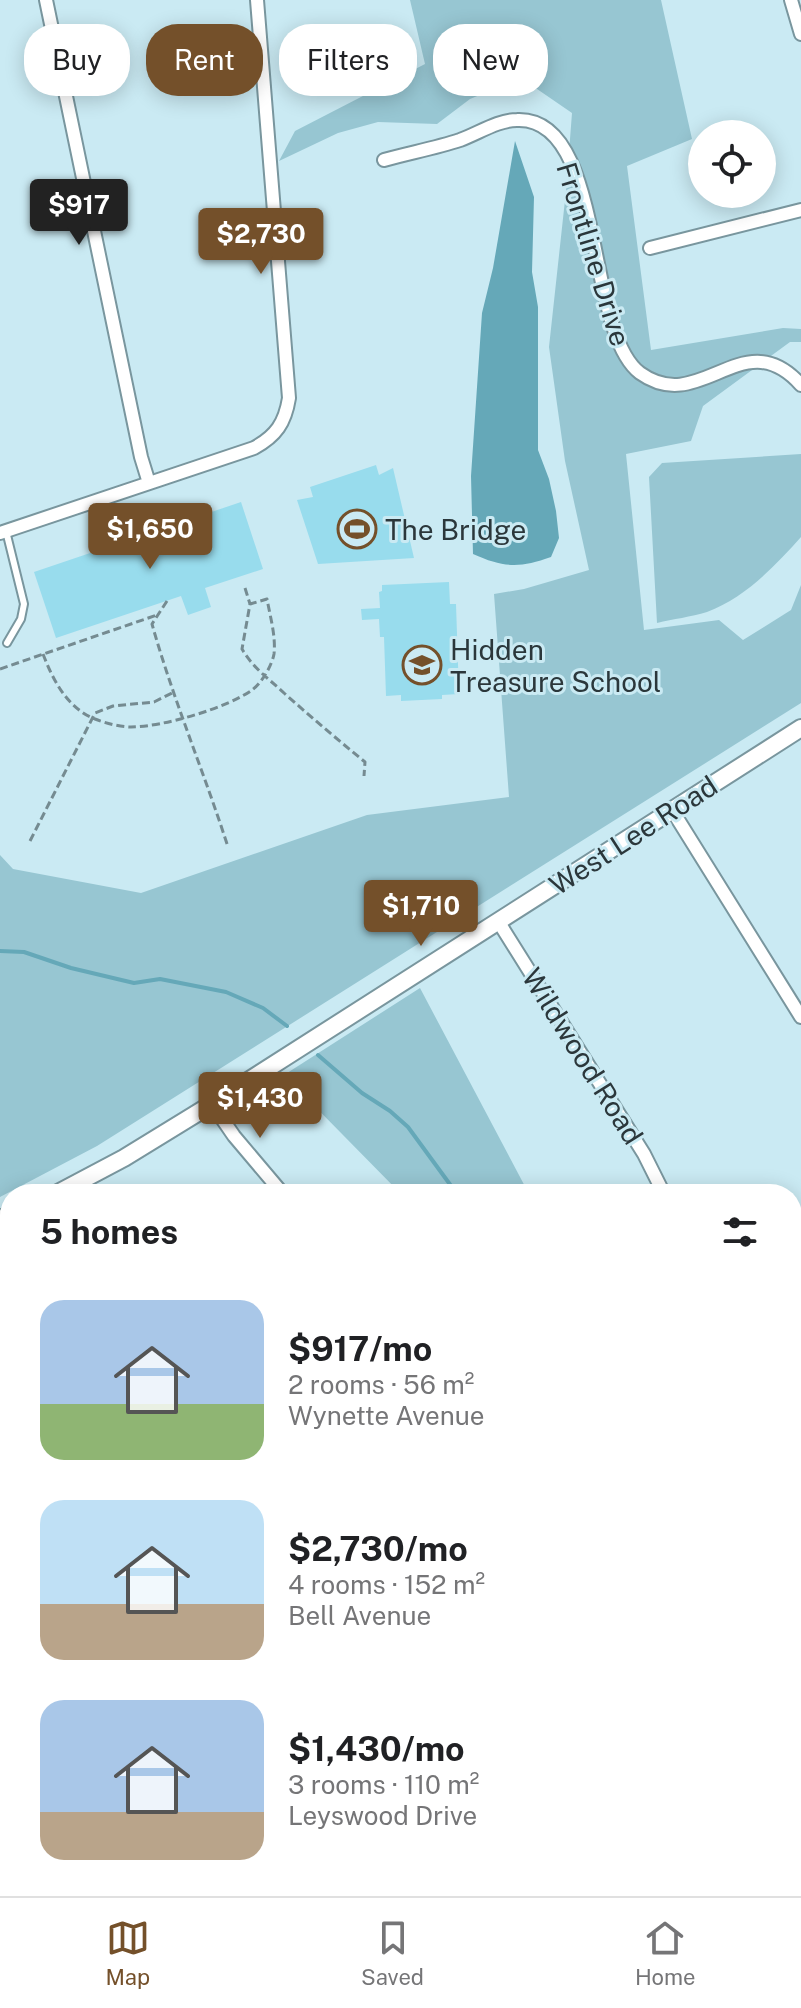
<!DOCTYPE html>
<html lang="en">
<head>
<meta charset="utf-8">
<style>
  :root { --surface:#fff; --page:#f2f2f2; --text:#202124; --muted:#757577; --line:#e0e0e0; --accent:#74502a }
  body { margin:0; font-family:"Public Sans",sans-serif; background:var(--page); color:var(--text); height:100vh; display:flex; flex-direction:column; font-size:30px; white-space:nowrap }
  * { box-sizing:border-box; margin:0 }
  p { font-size:26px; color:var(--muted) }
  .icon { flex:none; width:44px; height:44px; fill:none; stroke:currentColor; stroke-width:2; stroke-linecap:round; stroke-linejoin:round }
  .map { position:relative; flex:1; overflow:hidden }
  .details { position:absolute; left:0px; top:1184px; width:802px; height:712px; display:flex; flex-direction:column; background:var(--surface); border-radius:32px 32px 0 0; box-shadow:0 4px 20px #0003 }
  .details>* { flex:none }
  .top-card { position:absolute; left:24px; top:24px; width:754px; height:72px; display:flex; gap:16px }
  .buttons { position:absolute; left:688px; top:120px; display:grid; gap:16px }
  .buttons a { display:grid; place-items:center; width:88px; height:88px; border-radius:50%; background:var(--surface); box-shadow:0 4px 20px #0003; font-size:40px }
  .price { position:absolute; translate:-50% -68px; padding:0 18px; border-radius:8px; background:var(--accent); color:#fff; font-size:26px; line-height:52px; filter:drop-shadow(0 2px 4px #0008) }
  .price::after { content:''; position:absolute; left:50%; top:48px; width:24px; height:18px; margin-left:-12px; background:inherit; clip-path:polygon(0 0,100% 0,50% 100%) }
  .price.current { background:#222; color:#fff }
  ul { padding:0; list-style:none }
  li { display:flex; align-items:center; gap:24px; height:200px; padding:0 40px }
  li span { display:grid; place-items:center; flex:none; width:224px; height:160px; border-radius:24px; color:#555 }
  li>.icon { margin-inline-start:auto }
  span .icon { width:96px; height:96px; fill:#fffc; stroke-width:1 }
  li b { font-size:34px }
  h2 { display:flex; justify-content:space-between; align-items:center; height:96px; padding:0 40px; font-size:34px }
  .tag { padding:0 28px; border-radius:32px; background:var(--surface); box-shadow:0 4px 20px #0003; font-size:28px; line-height:72px }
  .tag.current { background:var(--accent); color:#fff }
  .tabs { display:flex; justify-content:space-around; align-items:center; height:112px; border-top:2px solid var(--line); background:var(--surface); font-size:22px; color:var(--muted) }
  .tabs a { display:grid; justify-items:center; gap:4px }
  .tabs .current { color:var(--accent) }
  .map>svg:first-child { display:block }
  .green { fill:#97c6d2 }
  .water { fill:#65a8b8 }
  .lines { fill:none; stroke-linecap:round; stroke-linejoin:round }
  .stream { stroke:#65a8b8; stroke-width:4 }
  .building { fill:#98dced }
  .service-casing { stroke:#79969e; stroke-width:10 }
  .minor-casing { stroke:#79969e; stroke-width:16 }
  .tertiary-casing { stroke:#79969e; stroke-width:20 }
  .path { stroke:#758b91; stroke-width:3; stroke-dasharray:8 4; stroke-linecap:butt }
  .service { stroke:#fff; stroke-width:6 }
  .minor { stroke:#fff; stroke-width:12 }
  .tertiary { stroke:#fff; stroke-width:16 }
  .labels { text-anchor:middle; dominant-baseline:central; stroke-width:6; stroke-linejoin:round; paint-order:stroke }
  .street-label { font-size:28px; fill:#2b373b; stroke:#caeaf3 }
  .poi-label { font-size:28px; fill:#2b373b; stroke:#caeaf3; text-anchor:start }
</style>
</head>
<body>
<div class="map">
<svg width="801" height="1896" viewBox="0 0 801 1896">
  <rect width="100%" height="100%" fill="#caeaf3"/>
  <path class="green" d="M410,0H661L692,139L627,166L651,350L783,328L801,329V342H790L703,406L691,441L626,454L644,630L719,620L743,640L791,610L801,585V703L97,1146L0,1197V855L13,869L141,893L367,815L509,797L494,594L524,589L589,570L565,461L549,347L566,191L572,113L521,78L470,99L437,124L378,122L338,133L279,161L295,131L425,64Z
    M801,454V537C775,566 745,598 707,612C691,617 673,619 657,623L649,477L662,463Z
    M420,988L529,1194H401L284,1075Z
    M792,1625L801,1636V1767L792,1757Z"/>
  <path class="water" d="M515,141L534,197L532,272L538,307V450L549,479L556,511L559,538L551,557C520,568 504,568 473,554L471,476L482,313L493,268Z"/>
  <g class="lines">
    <path class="stream" d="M0,951L24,952L71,968L134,983L160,979L226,992L263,1008L287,1026
      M318,1055L362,1093L390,1111L408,1127L457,1194
      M792,1657L801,1668"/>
  </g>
  <path class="building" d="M376,465L379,475L393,468L414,558L318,564L297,500L313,497L310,487Z
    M241,502L263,569L205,588L211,607L188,615L181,596L56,638L34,572Z
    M449,582L450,604H456L459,694L442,695V699L401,701V695L386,696L384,637H380L379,619L362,620L361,609L380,608L379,592L382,591V585Z"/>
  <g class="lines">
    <defs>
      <path id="service" d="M6,531L24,604L21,619L7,643"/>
      <path id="minor" d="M46,0L141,457L149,483
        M791,0L801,34
        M384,160C409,153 436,148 460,140C479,133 498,120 517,120C606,116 584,331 640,373C701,417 743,320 801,385
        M650,248L801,210
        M0,533L254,448C276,436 285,423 289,398L257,0
        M672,810L801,1017
        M498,921L644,1154L664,1194
        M212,1104L234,1136L283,1194
        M0,1275L10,1330
        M792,1456L801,1470
        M249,1886L250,1896
        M9,1896L10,1750
        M560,1896L565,1886"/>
      <path id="tertiary" d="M56,1194L124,1158L212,1104L801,728
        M0,1219L10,1215"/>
    </defs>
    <use href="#service" class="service-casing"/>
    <use href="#minor" class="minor-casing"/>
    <use href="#tertiary" class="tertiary-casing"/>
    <path class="path" d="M245,588L250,604
      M167,601L152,624C173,699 204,772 228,847
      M43,654C53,680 67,708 95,719C105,723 120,727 131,727C162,727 227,708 252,690C262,683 272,665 274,654C276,636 270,616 267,599L250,604L242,649C253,668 268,678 284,693C311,717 338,740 365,762L364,776
      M0,669L157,615
      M30,841L95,713L113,706L154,702L174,692"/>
    <use href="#service" class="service"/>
    <use href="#minor" class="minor"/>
    <use href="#tertiary" class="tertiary"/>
  </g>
  <defs>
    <symbol id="stadium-ring" viewBox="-11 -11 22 22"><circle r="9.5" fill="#caeaf3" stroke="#74502a" stroke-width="1.5"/><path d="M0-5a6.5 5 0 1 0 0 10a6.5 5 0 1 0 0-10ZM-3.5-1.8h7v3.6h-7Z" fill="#74502a"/></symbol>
    <symbol id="school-ring" viewBox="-11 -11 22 22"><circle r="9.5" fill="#caeaf3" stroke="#74502a" stroke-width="1.5"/><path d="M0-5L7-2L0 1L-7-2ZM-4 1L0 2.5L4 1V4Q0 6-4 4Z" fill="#74502a"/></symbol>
  </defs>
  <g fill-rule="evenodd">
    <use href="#stadium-ring" x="335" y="507" width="44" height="44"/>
    <use href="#school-ring" x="400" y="643" width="44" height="44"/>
  </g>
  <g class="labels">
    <g class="street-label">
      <text transform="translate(594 254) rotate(73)">Frontline Drive</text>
      <text transform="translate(633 835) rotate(-33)">West Lee Road</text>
      <text transform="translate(583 1056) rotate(58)">Wildwood Road</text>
    </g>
    <g class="poi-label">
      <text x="385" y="529">The Bridge</text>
      <text x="450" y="649">Hidden<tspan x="450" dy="32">Treasure School</tspan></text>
    </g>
  </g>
</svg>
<div class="buttons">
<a><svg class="icon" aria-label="locate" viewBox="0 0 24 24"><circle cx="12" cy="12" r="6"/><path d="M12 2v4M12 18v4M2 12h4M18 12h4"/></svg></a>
</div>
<b class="price current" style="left:79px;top:247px">$917</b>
<b class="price" style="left:261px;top:276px">$2,730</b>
<b class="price" style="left:150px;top:571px">$1,650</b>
<b class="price" style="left:421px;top:948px">$1,710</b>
<b class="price" style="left:260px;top:1140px">$1,430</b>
<div class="top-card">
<a class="tag">Buy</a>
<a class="tag current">Rent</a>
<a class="tag">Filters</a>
<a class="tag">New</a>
</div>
<section class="details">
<h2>5 homes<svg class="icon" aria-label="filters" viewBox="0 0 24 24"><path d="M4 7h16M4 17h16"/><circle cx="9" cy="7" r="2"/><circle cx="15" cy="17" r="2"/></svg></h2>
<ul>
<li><span style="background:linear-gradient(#a9c7e8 65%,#8fb573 0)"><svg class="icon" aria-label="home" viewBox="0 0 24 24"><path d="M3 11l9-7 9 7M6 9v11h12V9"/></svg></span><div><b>$917/mo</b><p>2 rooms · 56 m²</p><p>Wynette Avenue</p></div></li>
<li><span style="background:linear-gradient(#bfe0f5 65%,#b9a48a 0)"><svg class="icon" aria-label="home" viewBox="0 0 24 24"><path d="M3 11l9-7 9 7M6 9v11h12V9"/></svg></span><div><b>$2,730/mo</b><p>4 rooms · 152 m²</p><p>Bell Avenue</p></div></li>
<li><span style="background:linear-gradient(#a9c7e8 70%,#b9a48a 0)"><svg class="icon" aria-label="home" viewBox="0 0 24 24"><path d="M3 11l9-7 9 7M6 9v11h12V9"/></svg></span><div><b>$1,430/mo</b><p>3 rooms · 110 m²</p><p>Leyswood Drive</p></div></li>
</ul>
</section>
</div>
<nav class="tabs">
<a class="current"><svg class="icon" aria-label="map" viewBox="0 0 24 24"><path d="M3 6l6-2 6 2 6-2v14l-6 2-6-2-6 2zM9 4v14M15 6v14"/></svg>Map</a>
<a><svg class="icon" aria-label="saved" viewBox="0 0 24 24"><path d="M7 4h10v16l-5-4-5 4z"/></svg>Saved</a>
<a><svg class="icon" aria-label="home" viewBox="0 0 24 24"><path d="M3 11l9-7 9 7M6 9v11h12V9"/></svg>Home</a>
</nav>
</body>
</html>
